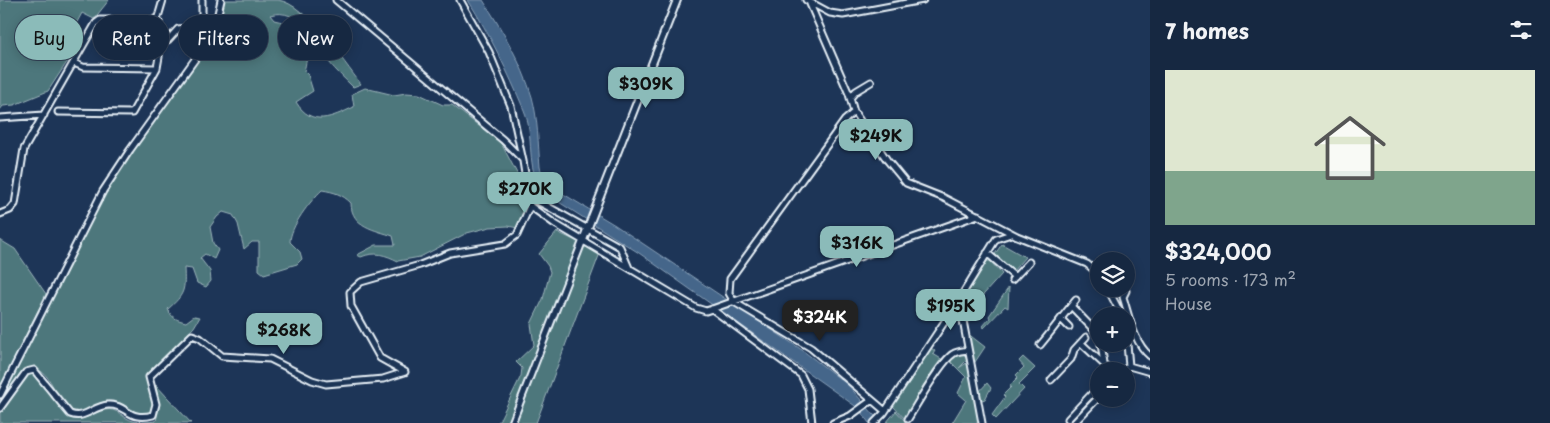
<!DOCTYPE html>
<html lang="en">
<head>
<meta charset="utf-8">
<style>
  :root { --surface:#162841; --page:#1f3048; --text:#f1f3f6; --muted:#9ea6b1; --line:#35445a; --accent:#8bbbb9 }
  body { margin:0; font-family:"Playpen Sans",sans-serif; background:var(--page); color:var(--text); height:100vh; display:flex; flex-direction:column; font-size:19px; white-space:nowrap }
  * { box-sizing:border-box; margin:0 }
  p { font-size:16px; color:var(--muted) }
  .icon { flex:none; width:28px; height:28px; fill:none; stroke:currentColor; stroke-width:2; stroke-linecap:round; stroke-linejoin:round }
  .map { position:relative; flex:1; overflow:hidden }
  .side { display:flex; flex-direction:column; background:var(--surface); width:400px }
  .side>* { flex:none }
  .top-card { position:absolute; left:15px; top:15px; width:475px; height:45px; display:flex; gap:10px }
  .buttons { position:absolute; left:1090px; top:252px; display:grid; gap:10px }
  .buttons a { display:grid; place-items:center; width:45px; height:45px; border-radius:50%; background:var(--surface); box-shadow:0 2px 12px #0003,0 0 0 1px var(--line); font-size:25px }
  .price { position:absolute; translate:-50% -42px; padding:0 11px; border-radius:10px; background:var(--accent); color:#111; font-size:16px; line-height:32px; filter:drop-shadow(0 1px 2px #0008) }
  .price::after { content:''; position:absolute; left:50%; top:30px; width:15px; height:11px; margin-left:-8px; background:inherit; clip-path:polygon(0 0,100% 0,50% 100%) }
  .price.active { background:#222; color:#fff }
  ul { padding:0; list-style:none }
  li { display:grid; align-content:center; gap:10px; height:265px; padding:0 15px }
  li+li { border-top:1px solid var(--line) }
  li span { display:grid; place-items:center; height:155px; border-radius:0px; color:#555 }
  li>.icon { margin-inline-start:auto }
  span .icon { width:90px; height:90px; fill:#fffc; stroke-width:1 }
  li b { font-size:21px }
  h2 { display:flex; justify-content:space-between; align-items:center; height:60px; padding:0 15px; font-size:21px }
  .tag { padding:0 18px; border-radius:22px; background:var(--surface); box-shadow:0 2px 12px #0003,0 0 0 1px var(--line); font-size:18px; line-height:45px }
  .tag.active { background:var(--accent); color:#111 }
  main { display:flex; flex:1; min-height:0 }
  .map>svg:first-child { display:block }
  .green { fill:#4e777b; stroke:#9bb4ba }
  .water { fill:#44668a; stroke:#869eb6 }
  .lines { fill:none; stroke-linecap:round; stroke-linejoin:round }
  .minor-casing { stroke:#e8f1f8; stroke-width:9 }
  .tertiary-casing { stroke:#e8f1f8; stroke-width:10 }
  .minor { stroke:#1d3557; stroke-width:5 }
  .tertiary { stroke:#1d3557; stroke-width:6 }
</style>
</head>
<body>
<main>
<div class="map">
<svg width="1150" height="423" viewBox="0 0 1150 423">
  <rect width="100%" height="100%" fill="#1d3557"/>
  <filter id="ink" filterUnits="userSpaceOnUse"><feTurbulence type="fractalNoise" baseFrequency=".02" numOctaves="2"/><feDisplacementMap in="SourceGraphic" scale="10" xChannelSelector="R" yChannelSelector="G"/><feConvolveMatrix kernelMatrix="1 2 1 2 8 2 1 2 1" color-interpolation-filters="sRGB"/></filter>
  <g filter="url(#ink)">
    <path class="green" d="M0,0H109L94,19L82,13L64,46L71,56L48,91L14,105L3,106L0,110Z
      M224,0C242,0 261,0 278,0C307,4 343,62 361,84L353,87C345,79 336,71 329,62C315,42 300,6 270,15L274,20C304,26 312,43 304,71L308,75L313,91L296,102C312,128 332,117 354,107L352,94L365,88L394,95L406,93L419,94L443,105H452L501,143L521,181L519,182C524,199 528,210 518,228L508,226L490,227L467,233L420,257L398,261C386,255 375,251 361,257L357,255L376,245H395L393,236C376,230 351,227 351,203C342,194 334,192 322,190C310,201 290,227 290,242L300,252L302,259L297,264L264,274L259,270V242H252L244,249L238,224L233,215L223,212L217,217L210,227L213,243L218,250L214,259L205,254L200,258L210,271L211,281L206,287L197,283L192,269L184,268C185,290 185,294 168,309C171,318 177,320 186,322L194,316L200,317L194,327L147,377L154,404L151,412C133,419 128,403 112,401C98,399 85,419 72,412C55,403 54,373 34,368L23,371L0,405V399L106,191L119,170L212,42L220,23Z
      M557,232L578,242V245L508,423H498L521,376L522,368L516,362L534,345L531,324L543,299L550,272L548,266L539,254Z
      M0,240L15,249L46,294L0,388Z
      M1002,244L1025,257L1013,271L995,254Z
      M584,245L600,253L536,423H516Z
      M987,261H990L1002,274L975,304L977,307L970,321L967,322L965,320L962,302Z
      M1009,287L1008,308L1005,306L984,328L983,326L990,318L989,316Z
      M967,333L985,347L973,365Z
      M931,348L935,351L933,354L943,360V363L924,384L906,420L893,406Z
      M963,353L967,360L959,368L968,362L979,423H952L966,400L958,393L966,377L951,362L950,358Z
      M1023,357L1035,368L1019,384L1024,389L996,419L992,415L1005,397L1003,395L1011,387L1010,385L1018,377L1016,375L1024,367L1019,361Z
      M33,373C49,384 54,407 70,418C84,423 92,412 105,410C117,407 122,418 133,421C140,423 148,422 156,421L159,408L156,385L191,423H0V410L5,407L28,374Z
      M987,383L991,388L985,399L979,401L978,393Z
      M896,411L907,423H886Z"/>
    <path class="water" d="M468,0H483C502,30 522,63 532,97C538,119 538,144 540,167L542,174L550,186L615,225L802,350L848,385L881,423H869L858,408L639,253L543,192C525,169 535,136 524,110C508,72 490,35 468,0Z"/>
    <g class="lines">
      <defs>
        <path id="minor" d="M336,0L503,140L522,159
          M460,0L489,52L511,106L523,161L530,206L555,224L696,308L706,311L712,309L978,215
          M806,0L830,13L843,15L923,0
          M810,4L849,94L854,112
          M159,40H168L178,29L202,26V0
          M74,63L83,67L157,68L159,57V22L155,19
          M850,98L856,91L871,82
          M58,112L132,113L157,68
          M0,118L44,115
          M527,195L620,247L629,268
          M0,214L10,210L15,204L24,149L96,23L100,20H153L158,17L163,0
          M987,253L1015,277
          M1012,280L1029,262
          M1108,289L1122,316
          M1126,291L1123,297C1129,316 1134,343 1150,356
          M955,306L962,315L982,423
          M1071,306L1099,335
          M712,309L801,375L808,389L812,423
          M1062,320L1069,327
          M1126,333L1129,366
          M1081,343L1111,371
          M1101,344L1104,364
          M1040,345C1053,330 1063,315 1076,300
          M1123,371L1129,366L1150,372
          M1051,380L1071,359L1074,350L1086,337
          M0,395L103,191L130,150L208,41L217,18L221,0
          M0,408L26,372L34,370L70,414C85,420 93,406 108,405C127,404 128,422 153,415L156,404L149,377L192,335L200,338L222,356L270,359L312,380L326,384L383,379L405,372L380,358L351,306L350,292L361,282L420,265L450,253L505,244L517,235L530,206
          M885,411L811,348L734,302L729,293L730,279L845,120L854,112L887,160L906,183L944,198L1017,236L1087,264L1099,274
          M908,419C916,406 941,361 953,354C957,351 963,351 968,350
          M1068,419L1099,386
          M512,423L583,240
          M833,423L850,416L872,400
          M874,423L884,413L955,306L996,239L1011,234
          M1074,423L1099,397"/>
        <path id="tertiary" d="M583,240L677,0"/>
      </defs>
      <use href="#minor" class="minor-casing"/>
      <use href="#tertiary" class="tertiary-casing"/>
      <use href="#minor" class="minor"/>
      <use href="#tertiary" class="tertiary"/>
    </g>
  </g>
</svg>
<div class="buttons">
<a><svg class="icon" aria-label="layers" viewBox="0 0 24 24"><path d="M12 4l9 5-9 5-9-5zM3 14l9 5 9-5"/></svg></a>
<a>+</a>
<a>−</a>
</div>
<b class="price" style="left:646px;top:109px">$309K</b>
<b class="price" style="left:876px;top:161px">$249K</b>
<b class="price" style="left:525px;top:214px">$270K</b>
<b class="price" style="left:857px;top:268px">$316K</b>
<b class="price" style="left:951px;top:331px">$195K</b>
<b class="price active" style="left:820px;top:342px">$324K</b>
<b class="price" style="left:284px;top:355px">$268K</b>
<div class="top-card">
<a class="tag active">Buy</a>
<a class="tag">Rent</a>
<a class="tag">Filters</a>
<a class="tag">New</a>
</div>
</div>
<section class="side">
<h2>7 homes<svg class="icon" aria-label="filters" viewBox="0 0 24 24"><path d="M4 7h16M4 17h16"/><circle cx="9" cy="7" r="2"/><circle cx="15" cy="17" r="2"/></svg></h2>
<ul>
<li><span style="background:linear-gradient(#dfe7d0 65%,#7fa58c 0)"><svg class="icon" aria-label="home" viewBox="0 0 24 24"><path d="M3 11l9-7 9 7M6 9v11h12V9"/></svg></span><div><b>$324,000</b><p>5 rooms · 173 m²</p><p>House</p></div></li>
</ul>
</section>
</main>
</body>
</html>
